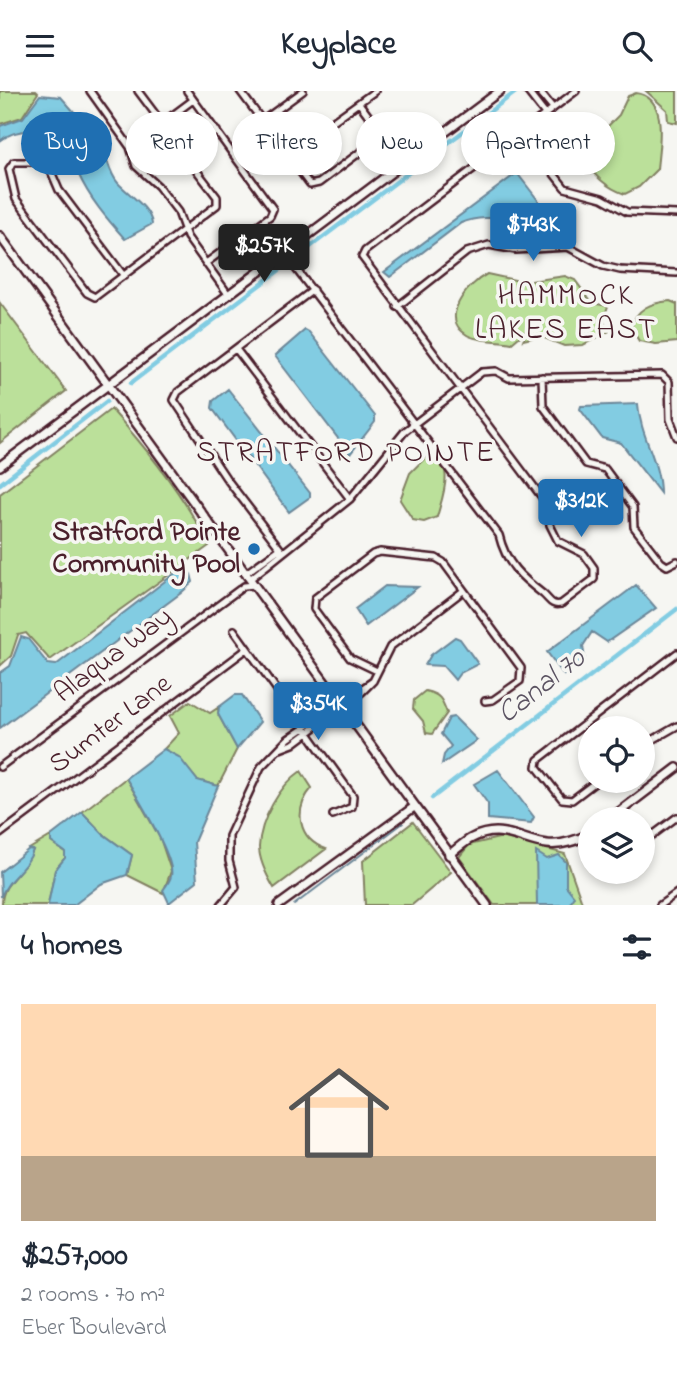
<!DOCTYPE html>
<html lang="en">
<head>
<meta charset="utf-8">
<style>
  :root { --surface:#fff; --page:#f6f6f7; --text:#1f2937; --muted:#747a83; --accent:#1f6fb2 }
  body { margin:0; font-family:"Indie Flower",sans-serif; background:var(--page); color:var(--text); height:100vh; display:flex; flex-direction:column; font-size:26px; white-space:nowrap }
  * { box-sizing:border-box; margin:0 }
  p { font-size:23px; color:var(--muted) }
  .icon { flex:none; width:38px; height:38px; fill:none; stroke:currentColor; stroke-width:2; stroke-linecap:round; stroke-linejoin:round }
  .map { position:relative; height:814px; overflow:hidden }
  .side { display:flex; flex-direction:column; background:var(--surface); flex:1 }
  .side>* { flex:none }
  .guide { position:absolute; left:21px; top:21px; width:635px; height:63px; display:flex; gap:14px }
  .controls { position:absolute; left:578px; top:625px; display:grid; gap:14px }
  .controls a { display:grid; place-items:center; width:77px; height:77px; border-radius:50%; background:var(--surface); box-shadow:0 4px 10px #0003; font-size:35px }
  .price { position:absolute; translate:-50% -60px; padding:0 16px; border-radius:7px; background:var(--accent); color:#fff; font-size:23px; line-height:46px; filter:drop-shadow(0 2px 4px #0008) }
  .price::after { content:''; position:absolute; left:50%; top:42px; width:21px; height:16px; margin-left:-10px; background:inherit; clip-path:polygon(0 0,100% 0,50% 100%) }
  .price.current { background:#222; color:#fff }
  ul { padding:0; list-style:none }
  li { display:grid; align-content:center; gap:14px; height:371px; padding:0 21px }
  li span { display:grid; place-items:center; height:217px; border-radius:0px; color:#555 }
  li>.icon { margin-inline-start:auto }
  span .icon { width:126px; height:126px; fill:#fffc; stroke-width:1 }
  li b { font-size:30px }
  h2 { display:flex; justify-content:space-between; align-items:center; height:84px; padding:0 21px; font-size:30px }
  .chip { padding:0 24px; border-radius:32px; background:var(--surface); box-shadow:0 4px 10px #0003; font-size:24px; line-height:63px }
  .chip.current { background:var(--accent); color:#fff }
  header { display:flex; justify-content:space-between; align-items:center; height:91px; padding:0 21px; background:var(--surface); font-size:32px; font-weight:700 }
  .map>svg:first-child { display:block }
  .green { fill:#bbe09a; stroke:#828062; stroke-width:2 }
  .water { fill:#82cce2; stroke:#6c8799; stroke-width:2 }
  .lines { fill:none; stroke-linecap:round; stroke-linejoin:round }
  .stream { stroke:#6c8799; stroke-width:2 }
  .canal { stroke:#82cce2; stroke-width:4.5 }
  .street-casing { stroke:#4a1f2b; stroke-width:10 }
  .secondary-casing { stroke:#4a1f2b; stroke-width:12 }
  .street { stroke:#f6f6f2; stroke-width:5 }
  .secondary { stroke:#f6f6f2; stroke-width:7 }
  .poi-dot { fill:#1f6fb2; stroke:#f6f6f2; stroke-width:2.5 }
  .labels { text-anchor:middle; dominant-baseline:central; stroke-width:7; stroke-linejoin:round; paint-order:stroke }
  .poi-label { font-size:28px; font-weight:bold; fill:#4a1f2b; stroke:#f6f6f2; text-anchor:end }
  .street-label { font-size:28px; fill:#4a1f2b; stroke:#f6f6f2 }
  .neighbourhood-label { font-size:30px; letter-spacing:2px; fill:#4a1f2b; stroke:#f6f6f2 }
  .water-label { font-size:30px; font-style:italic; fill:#5b5362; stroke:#f6f6f2 }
</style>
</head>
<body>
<header><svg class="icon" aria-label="menu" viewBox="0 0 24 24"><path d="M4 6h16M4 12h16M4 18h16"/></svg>Keyplace<svg class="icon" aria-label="search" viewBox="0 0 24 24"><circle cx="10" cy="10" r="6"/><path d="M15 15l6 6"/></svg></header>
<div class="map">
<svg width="677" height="814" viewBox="0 0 677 814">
  <rect width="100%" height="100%" fill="#f6f6f2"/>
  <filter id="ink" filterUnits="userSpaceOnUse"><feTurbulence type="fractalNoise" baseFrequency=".0143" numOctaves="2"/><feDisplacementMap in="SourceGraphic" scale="14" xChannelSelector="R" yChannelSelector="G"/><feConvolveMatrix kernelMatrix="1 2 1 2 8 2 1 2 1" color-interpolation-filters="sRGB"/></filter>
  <g filter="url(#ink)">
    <path class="green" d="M0,0H36L38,2L22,26L0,33Z
      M646,0H677V32L668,30L667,19Z
      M636,2C669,6 659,54 657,78L639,96L625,103C607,97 593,84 583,67L587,56L619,24L628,5Z
      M487,183L524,191L565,185L575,189L592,212L608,215L603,230L609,240L583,254L564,255L540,245L523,249L527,239L512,252C499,249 478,251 467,244C438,227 468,193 487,183Z
      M670,210L677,213V251L656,253L639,250L631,237C636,217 651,212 670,210Z
      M0,212L66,300L0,352Z
      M111,318C149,360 185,405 209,455L50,569L26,542L18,544L11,565L0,575V403Z
      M427,365C458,368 442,407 437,426L424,431L413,429L400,409L410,382Z
      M310,596L324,615L306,629L292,609Z
      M425,600C440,603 442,608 447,622L432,643L426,642L423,630L413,618L414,609Z
      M190,610L210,622L219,616L218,623L237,658L218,695L197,689L178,666L164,658L179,642L170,625Z
      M301,680L312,697C293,719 298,748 326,758L274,797C267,785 259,770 259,756C260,729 280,694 301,680Z
      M126,687L160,747L171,780L163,802L127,784L132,764L103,743L82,721Z
      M413,731L451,781L412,814H365L363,770Z
      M51,745V751L65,761V767L55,779L48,814H2C1,790 25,782 33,759L29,758Z
      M503,746L565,763L583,814H494L459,766L469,754Z"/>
    <path class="water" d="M40,4L61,6C75,22 91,39 102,57C108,68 109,82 118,92C129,104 150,116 152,133L125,148C107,128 89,107 78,82C73,73 73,60 65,52C48,37 17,35 0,50V35L23,27Z
      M517,82L551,126C521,134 491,120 461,132L390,186L384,181Z
      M305,239L309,241L375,325V331L350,363L275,265Z
      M228,298L310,402V406L289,421L212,317L213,310Z
      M638,313C640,345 660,371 660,402L621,352L602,347L580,318L581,315Z
      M182,477L191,483L193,491L181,502L0,637V582L10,575L21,546L28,548L48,573L56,574Z
      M636,494L656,517L607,551L592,541L583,555L585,569L564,584L547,561Z
      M385,495L418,496L366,535L355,518Z
      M455,546L460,548L478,573L460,582L455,589L443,575L425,574L431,564Z
      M235,604H242L260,631L237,658L218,623L219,616Z
      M454,626L477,649L442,673L444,664L451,655L441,643L449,627Z
      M164,658L179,666L197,689L218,695L194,751L197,790L169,812L163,799C166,795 170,790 171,785C176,768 136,704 126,687Z
      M498,679L534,726L531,732L488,728V713L474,693Z
      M82,721L103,743L132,764L127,784L101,793L74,814H48L55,779L65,767V761L51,751V745Z
      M29,758L33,759C27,779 8,786 1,806L0,781Z
      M536,761L547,768L559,764L566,771V795L574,805L569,814H537Z"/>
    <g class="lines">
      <path class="stream" d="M294,814L403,732"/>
      <path class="canal" d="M298,165L517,0
        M131,292L286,174
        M0,393L107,310
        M432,707L677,518"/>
      <defs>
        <path id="street" d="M90,0L130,56L136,75L158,95L178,121L187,146L228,203
          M138,0L162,32
          M187,0L273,118L270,125L206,172
          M240,0L310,94L319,92L383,44
          M527,0L545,23
          M539,0L553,17
          M359,12L403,71
          M262,30L303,0
          M521,41L565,97L602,107L627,121L677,123
          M130,56L193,9
          M286,64L375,0
          M283,161L499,444C506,473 521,486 543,503C550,509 551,515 561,513L594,488V477L584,463L558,450L550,434L547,413L362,166L365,160L576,0
          M124,185L59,99L47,71H14L9,78L16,108L87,202L95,206L217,114V106L187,67L190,60L217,40
          M397,216L467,161L489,154L516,159L568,156L603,175L620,179L677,182
          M236,258L350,408
          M542,286L543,315L586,373L605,378L633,416L634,436L661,471L667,475L677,470
          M282,460L226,387L174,309L178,301L313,199
          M246,482L278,459L282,460
          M250,488L350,408L405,340L482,281L496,280L509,287L662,284L669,291L670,328L677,346
          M234,539L353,705L352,716L333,724
          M377,580L350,567L314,518L315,507L373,463L380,461L436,467L443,471L521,577L520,590L493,609L485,610
          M642,655L677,635
          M280,658L293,653L362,601L373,590L390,556L463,500
          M0,676L244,495L255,494
          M597,690L572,709L562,708L537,676L538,669L677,562
          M0,743L247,558
          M642,752L677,726
          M609,782L610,780
          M221,814L236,796L229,770V745L261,676L288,648L373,590
          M660,814L677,802"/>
        <path id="secondary" d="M0,145L487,814
          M0,375L500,0
          M610,728L677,677
          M449,764C457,758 464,751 472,747C503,732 520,750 547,753C562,755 577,749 590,743
          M279,814L414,716"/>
      </defs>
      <use href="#street" class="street-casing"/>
      <use href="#secondary" class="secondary-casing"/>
      <use href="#street" class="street"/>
      <use href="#secondary" class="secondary"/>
    </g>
  </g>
  <circle class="poi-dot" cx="254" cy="458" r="7"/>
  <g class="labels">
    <g class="poi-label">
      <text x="240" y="442">Stratford Pointe<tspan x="240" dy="32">Community Pool</tspan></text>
    </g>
    <g class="street-label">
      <text transform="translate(114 565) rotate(-37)">Alaqua Way</text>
      <text transform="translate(111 634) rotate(-37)">Sumter Lane</text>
    </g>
    <g class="neighbourhood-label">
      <text x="566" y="206">HAMMOCK<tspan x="566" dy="34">LAKES EAST</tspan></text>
      <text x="346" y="363">STRATFORD POINTE</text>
    </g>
    <g class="water-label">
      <text transform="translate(542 596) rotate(-38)">Canal 70</text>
    </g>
  </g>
</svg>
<div class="controls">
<a><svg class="icon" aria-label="locate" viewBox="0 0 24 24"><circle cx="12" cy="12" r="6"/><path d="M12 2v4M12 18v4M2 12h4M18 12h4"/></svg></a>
<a><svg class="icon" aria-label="layers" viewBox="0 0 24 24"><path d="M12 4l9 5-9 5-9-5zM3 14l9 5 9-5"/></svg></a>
</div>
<b class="price" style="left:533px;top:172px">$743K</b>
<b class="price current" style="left:264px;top:193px">$257K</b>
<b class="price" style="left:581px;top:448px">$312K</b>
<b class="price" style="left:318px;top:651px">$354K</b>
<div class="guide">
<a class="chip current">Buy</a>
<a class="chip">Rent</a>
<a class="chip">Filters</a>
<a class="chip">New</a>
<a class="chip">Apartment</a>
</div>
</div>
<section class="side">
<h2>4 homes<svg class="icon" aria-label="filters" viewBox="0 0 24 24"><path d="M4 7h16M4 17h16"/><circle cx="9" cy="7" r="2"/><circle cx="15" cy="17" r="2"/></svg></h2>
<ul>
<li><span style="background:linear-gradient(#ffd9b3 70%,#b9a48a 0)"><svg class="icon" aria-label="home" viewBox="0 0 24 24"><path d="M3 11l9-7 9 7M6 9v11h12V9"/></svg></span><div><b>$257,000</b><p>2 rooms · 70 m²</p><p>Eber Boulevard</p></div></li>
</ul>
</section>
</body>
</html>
